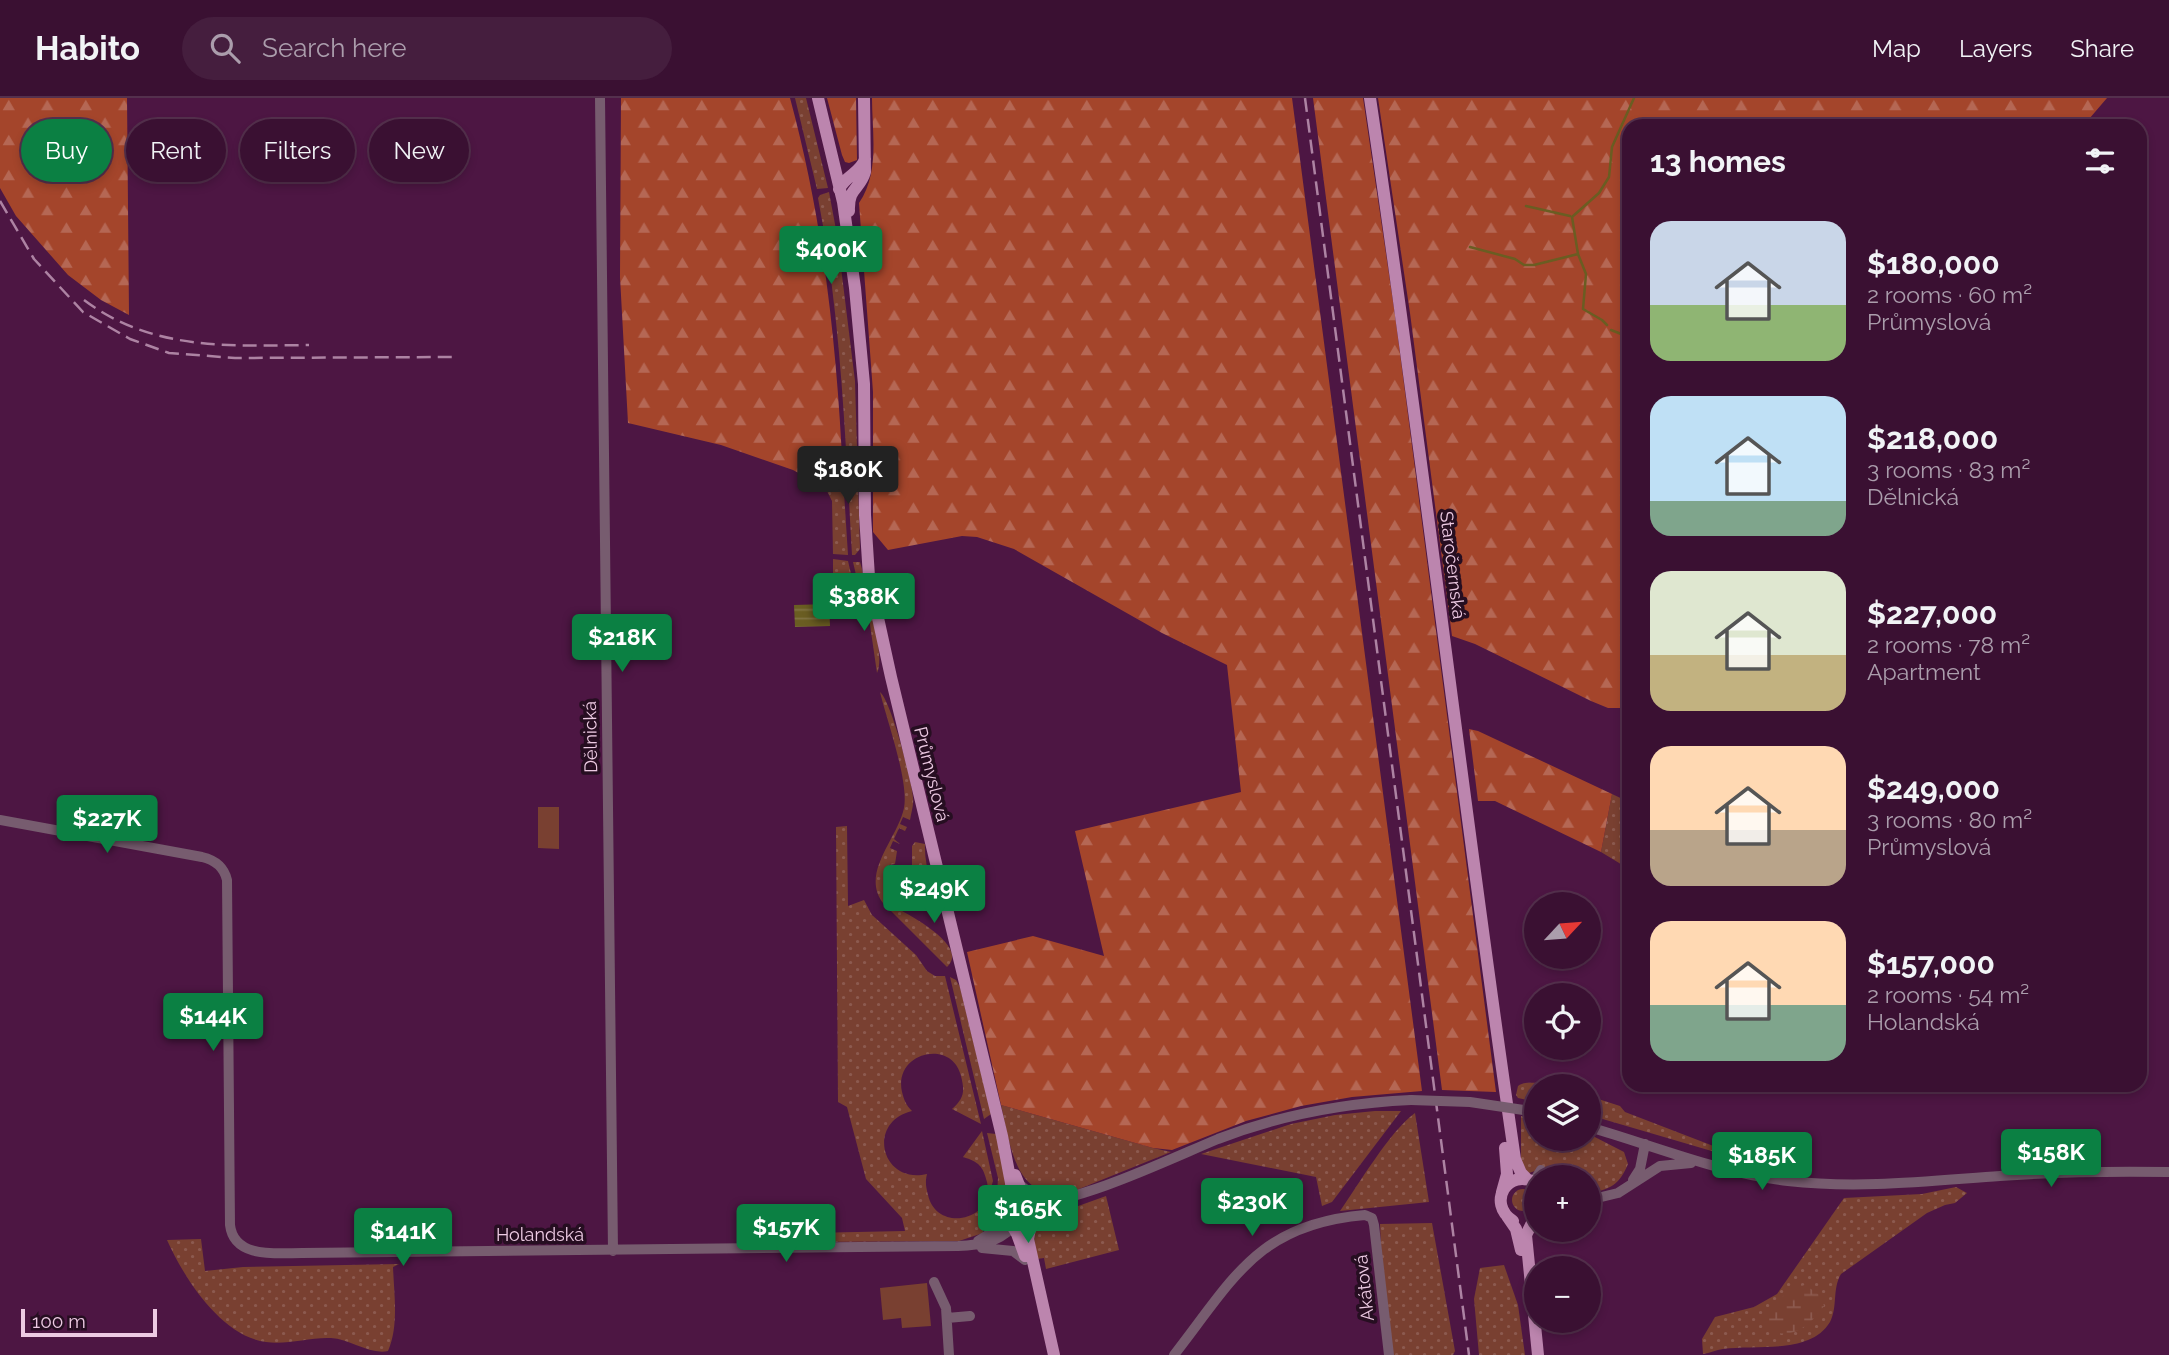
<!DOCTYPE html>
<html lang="en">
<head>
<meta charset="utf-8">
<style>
  :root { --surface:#3a1032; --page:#451e3e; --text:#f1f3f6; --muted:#ab9dac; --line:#54304d; --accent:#0b8043 }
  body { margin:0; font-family:Raleway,sans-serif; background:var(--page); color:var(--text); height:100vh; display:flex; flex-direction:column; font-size:26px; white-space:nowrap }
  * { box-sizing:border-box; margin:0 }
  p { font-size:23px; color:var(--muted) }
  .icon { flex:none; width:38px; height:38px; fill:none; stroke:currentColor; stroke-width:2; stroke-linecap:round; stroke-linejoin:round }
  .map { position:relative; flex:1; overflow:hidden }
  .details { position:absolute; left:1622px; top:21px; width:525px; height:973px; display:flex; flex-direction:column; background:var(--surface); border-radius:21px; box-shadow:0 4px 10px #0003,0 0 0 2px var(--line) }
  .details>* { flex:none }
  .banner { position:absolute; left:21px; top:21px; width:665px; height:63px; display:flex; gap:14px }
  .needle { width:46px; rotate:64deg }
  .tools { position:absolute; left:1524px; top:794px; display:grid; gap:14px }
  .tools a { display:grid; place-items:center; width:77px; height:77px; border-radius:50%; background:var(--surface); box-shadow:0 4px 10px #0003,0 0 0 2px var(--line); font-size:35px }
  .scale { position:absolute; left:21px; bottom:18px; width:136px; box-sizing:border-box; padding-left:7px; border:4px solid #edcae3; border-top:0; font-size:19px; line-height:24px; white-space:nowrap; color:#edcae3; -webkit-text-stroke:5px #260e21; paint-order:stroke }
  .price { position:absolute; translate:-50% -60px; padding:0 16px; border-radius:7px; background:var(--accent); color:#fff; font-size:23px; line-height:46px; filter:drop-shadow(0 2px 4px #0008) }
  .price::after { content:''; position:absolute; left:50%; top:42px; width:21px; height:16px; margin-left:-10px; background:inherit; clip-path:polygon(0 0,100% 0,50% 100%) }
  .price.selected { background:#222; color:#fff }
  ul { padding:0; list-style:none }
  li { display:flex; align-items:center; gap:21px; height:175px; padding:0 28px }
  li span { display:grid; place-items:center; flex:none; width:196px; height:140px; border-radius:21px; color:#555 }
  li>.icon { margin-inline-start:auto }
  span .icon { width:84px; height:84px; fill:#fffc; stroke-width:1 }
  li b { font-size:30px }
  h2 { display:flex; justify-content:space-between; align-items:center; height:84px; padding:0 28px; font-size:30px }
  .chip { padding:0 24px; border-radius:32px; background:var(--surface); box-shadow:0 4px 10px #0003,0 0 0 2px var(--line); font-size:24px; line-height:63px }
  .chip.selected { background:var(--accent); color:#fff }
  header { display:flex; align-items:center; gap:42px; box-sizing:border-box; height:98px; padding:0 35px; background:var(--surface); border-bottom:2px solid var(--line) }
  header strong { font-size:33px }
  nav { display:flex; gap:38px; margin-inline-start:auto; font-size:24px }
  .search { width:490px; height:63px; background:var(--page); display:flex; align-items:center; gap:18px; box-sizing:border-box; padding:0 24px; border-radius:38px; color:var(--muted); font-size:26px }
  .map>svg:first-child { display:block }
  .green { fill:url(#green-dots) }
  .forest { fill:url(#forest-firs) }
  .wetland { fill:url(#wetland-marsh) }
  .pitch { fill:#794031 }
  .water { fill:url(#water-rules) }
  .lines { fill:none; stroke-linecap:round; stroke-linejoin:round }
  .stream { stroke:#6a5d22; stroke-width:2.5 }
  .minor { stroke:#775c6f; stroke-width:10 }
  .major { stroke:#bc85ae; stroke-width:12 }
  .rail { stroke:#ad83a3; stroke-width:2.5; stroke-dasharray:14 7; stroke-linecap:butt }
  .minor-bridge { stroke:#775c6f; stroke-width:10 }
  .labels { text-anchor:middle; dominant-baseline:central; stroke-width:7; stroke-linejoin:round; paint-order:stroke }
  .street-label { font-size:18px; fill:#edcae3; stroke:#260e21 }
</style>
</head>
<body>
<header>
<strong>Habito</strong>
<div class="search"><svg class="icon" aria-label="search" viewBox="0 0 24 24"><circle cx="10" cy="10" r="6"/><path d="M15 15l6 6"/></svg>Search here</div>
<nav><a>Map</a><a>Layers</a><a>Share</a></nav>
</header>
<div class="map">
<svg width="2169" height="1257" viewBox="0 0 2169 1257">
  <defs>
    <pattern id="green-dots" width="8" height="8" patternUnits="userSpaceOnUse" patternTransform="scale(1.75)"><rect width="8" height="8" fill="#794031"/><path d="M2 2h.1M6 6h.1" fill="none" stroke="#8c5a4f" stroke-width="1.8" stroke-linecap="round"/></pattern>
    <pattern id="forest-firs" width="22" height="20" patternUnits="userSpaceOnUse" patternTransform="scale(1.75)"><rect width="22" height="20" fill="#a4452b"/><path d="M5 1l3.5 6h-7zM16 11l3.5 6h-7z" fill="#b56754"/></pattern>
    <pattern id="wetland-marsh" width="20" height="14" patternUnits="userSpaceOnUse" patternTransform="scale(1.75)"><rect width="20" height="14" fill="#794031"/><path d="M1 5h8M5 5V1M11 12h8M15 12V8" fill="none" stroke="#8c5a4f"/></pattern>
    <pattern id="water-rules" width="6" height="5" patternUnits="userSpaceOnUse" patternTransform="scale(1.75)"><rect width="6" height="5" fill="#6a5d22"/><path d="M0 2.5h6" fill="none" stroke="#807342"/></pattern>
  </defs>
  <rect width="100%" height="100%" fill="#4d1643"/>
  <path class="green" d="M795,0H806L828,90L817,91Z
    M829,94L837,137L855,283L860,451L855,457H852C845,335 841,220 818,100L820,97Z
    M843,378L848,457L833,456L832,403L827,393Z
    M833,461L848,463L856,497L864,513H833Z
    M853,464H860L862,471C866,493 886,557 877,575L868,513L861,498Z
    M880,594C891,603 912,682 913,700C914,707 911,715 910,722L903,719L900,726L907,729L905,733L899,730L894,741L900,746L893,743L890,750L897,753L895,766L889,767V776H895V780H885V797H887L888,808L895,809C909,817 970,848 947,869L883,805C860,775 898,740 904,710C909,683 887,623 880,594Z
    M1612,696L1629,704V771L1601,754Z
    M847,728L848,808L864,802L872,817L916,857L927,873L935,878H945L981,1026L952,1011C964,1000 965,994 961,978C952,940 893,954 902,994C904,1002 906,1007 912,1013C866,1024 881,1087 927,1076C925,1084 926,1089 928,1097C937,1136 996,1122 987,1084C983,1068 979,1064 963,1059L982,1033L993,1083L985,1109L983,1135L959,1143L807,1144L802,1141L809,1140V1135L905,1133L902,1120L866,1081L847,1009L838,1004L836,729Z
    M915,744L925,746C924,771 934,789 940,813L937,817L931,816L912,802V748Z
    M950,879L956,882L960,889L991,1016L984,1021Z
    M1545,983L1562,989H1536V1004L1518,1000L1516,997L1518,988C1525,982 1536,987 1545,983Z
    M1589,998L1620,1008L1625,1014L1716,1049L1715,1054L1589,1017Z
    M1001,1007L1153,1050L1171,1054L1079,1091C1017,1111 1011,1052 1001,1007Z
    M1375,1013H1401L1332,1104L1322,1108L1316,1079L1201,1056L1291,1026L1335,1017Z
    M1415,1015L1429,1104L1340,1113C1359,1086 1390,1033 1415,1015Z
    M1521,1018L1536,1021V1041H1589V1036L1624,1054L1628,1066C1620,1086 1610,1092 1589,1095V1080H1542L1535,1073L1529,1075L1521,1068Z
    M987,1035L996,1036L1004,1069L1006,1104L1001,1102L997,1096L998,1080Z
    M1956,1089L1967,1095L1955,1105L1945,1107L1927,1115L1841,1176C1832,1191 1838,1209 1830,1224C1810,1257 1756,1246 1723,1251C1716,1252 1710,1255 1703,1256L1702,1241L1715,1219L1754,1209L1777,1196L1844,1100L1922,1096Z
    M1512 1102a11 11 0 1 1 22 0a11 11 0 1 1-22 0Z
    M1106,1098L1119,1152L1046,1171L1044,1160L1037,1161C1034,1143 1030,1132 1045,1120Z
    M1432,1125L1455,1253L1453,1257H1392L1382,1172L1380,1126Z
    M201,1141L205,1173L243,1169L399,1166L393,1169C394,1196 399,1228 388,1253C370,1257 350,1241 331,1240C309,1239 288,1247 266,1244C221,1238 184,1180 167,1142Z
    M1504,1167L1518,1207L1525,1257H1479L1474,1201L1480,1170Z"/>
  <path class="forest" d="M0,0H127L129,217L101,202L68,177L16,118L0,90Z
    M621,0H790C824,125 837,250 843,378L827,393L819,386L793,372L721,347L628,325L620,179Z
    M827,0H856L857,62L849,65L845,64L842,57Z
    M872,0H1292L1422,993L1352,999L1301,1008L1246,1023L1172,1052L1153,1050L1001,1007L967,854L1033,838L1104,858L1075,733L1241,694L1227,567L1162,535L1014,451L977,439L962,438L888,452L873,434V294L859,105C880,75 872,34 872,0Z
    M1313,0H1363L1395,217L1496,994L1442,992Z
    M1378,0H2107L2083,28H1629V606L1625,610H1608L1591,603L1475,546L1452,538L1410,215Z
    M1469,631L1478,633L1612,696L1601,754L1495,703H1478Z"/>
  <path class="wetland" d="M1805,1187L1821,1198L1824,1208C1810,1227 1793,1243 1769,1232L1765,1221C1772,1205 1788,1191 1805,1187Z"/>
  <path class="pitch" d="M538,709H559V751L538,750Z
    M927,1185L931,1228L902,1230L901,1220L883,1222L880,1190Z"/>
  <path class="water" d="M829,506L830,528L795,529L794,507Z"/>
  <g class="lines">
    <path class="stream" d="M1526,108L1570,118
      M1470,149L1515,161L1524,167H1534L1578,156
      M1607,227L1602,222L1583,211L1586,176L1578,156L1572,119L1599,95L1609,79L1612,49L1634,0
      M1611,232L1629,239"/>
    <path class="minor" d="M600,0L613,1153
      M0,722L202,759C215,762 224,769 227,782L230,1127C234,1161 277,1155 302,1155L958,1148C980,1147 997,1145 1013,1129
      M1589,1029C1655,1048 1719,1075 1788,1083C1859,1091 1929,1083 2000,1078C2056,1074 2112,1073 2169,1074
      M1633,1082L1640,1071L1645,1046
      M1534,1083L1541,1072
      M1018,1085L1029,1094L1053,1100
      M1589,1102L1618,1095L1660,1068L1691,1065
      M1027,1107C1085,1102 1163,1064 1218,1041C1280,1017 1345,1005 1411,1002
      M1033,1122L1071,1103
      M1553,1132L1556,1134
      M978,1143L994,1133L1007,1116
      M982,1150L1013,1153L1025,1162
      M934,1184L946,1210L949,1257
      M947,1220L970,1218
      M1174,1257C1234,1180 1258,1126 1365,1117L1372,1120L1374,1127L1389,1257"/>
    <path class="major" d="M818,0L843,104L855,190L864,286L865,417L869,479L891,579L1002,1038L1011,1085L1012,1108
      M1370,0C1423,353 1463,708 1515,1061L1521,1075L1527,1081
      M839,91C846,77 861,75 865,61
      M849,113C848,89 860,92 865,74L864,0
      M1015,1077L1027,1107L1033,1115L1028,1141L1054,1257
      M1502,1094L1507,1076L1505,1050
      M1017,1105L1010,1110L1007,1119L1017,1136L1025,1158
      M1507,1118L1516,1131L1521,1152
      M1513,1123C1486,1105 1508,1069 1536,1085
      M1533,1123L1526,1137L1538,1257"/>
    <path class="rail" d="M1305,0L1469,1257
      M0,103L34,161L83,214L130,241L169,255L235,260L457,259
      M84,202C152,253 230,248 309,247"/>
    <path class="minor-bridge" d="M1411,1002L1470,1004L1530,1013"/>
  </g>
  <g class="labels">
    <g class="street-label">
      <text transform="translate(1453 467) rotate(83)">Staročernská</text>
      <text transform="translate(590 639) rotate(-91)">Dělnická</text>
      <text transform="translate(932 676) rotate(76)">Průmyslová</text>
      <text x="540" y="1136">Holandská</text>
      <text transform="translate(1364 1190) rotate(-96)">Akátová</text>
    </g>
  </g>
</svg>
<div class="tools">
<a><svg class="needle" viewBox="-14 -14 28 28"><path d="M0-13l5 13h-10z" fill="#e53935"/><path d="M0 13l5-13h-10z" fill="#ab9dac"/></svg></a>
<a><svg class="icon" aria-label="locate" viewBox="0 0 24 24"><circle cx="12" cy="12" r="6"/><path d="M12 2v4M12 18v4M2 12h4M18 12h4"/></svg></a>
<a><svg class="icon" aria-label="layers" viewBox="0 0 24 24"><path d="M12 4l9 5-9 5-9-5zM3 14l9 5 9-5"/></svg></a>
<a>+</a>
<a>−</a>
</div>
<div class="scale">100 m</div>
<b class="price" style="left:831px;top:188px">$400K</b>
<b class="price selected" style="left:848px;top:408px">$180K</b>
<b class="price" style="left:864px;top:535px">$388K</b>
<b class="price" style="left:622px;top:576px">$218K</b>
<b class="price" style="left:107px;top:757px">$227K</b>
<b class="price" style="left:934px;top:827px">$249K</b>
<b class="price" style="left:213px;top:955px">$144K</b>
<b class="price" style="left:2051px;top:1091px">$158K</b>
<b class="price" style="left:1762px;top:1094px">$185K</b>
<b class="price" style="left:1252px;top:1140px">$230K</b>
<b class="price" style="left:1028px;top:1147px">$165K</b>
<b class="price" style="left:786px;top:1166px">$157K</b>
<b class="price" style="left:403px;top:1170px">$141K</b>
<div class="banner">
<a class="chip selected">Buy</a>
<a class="chip">Rent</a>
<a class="chip">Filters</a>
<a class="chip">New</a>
</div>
<section class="details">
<h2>13 homes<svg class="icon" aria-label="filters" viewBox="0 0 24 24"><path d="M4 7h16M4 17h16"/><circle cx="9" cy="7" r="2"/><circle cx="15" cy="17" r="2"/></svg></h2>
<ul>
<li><span style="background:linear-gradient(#c9d6e8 60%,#8fb573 0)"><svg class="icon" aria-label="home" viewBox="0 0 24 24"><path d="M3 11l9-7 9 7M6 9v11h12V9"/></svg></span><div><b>$180,000</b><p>2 rooms · 60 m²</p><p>Průmyslová</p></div></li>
<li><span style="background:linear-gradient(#bfe0f5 75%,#7fa58c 0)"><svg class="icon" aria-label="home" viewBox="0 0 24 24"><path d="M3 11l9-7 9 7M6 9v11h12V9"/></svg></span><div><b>$218,000</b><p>3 rooms · 83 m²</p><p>Dělnická</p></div></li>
<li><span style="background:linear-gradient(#dfe7d0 60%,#c2b280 0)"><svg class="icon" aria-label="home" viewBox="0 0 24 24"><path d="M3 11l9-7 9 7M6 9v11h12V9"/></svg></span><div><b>$227,000</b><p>2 rooms · 78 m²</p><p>Apartment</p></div></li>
<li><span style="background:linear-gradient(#ffd9b3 60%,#b9a48a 0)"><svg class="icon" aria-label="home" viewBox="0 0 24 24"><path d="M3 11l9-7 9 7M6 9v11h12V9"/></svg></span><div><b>$249,000</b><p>3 rooms · 80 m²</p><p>Průmyslová</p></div></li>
<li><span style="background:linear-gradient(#ffd9b3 60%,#7fa58c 0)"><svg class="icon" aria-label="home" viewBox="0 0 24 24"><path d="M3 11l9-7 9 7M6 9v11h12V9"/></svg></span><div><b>$157,000</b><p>2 rooms · 54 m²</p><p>Holandská</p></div></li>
</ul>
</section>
</div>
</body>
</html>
